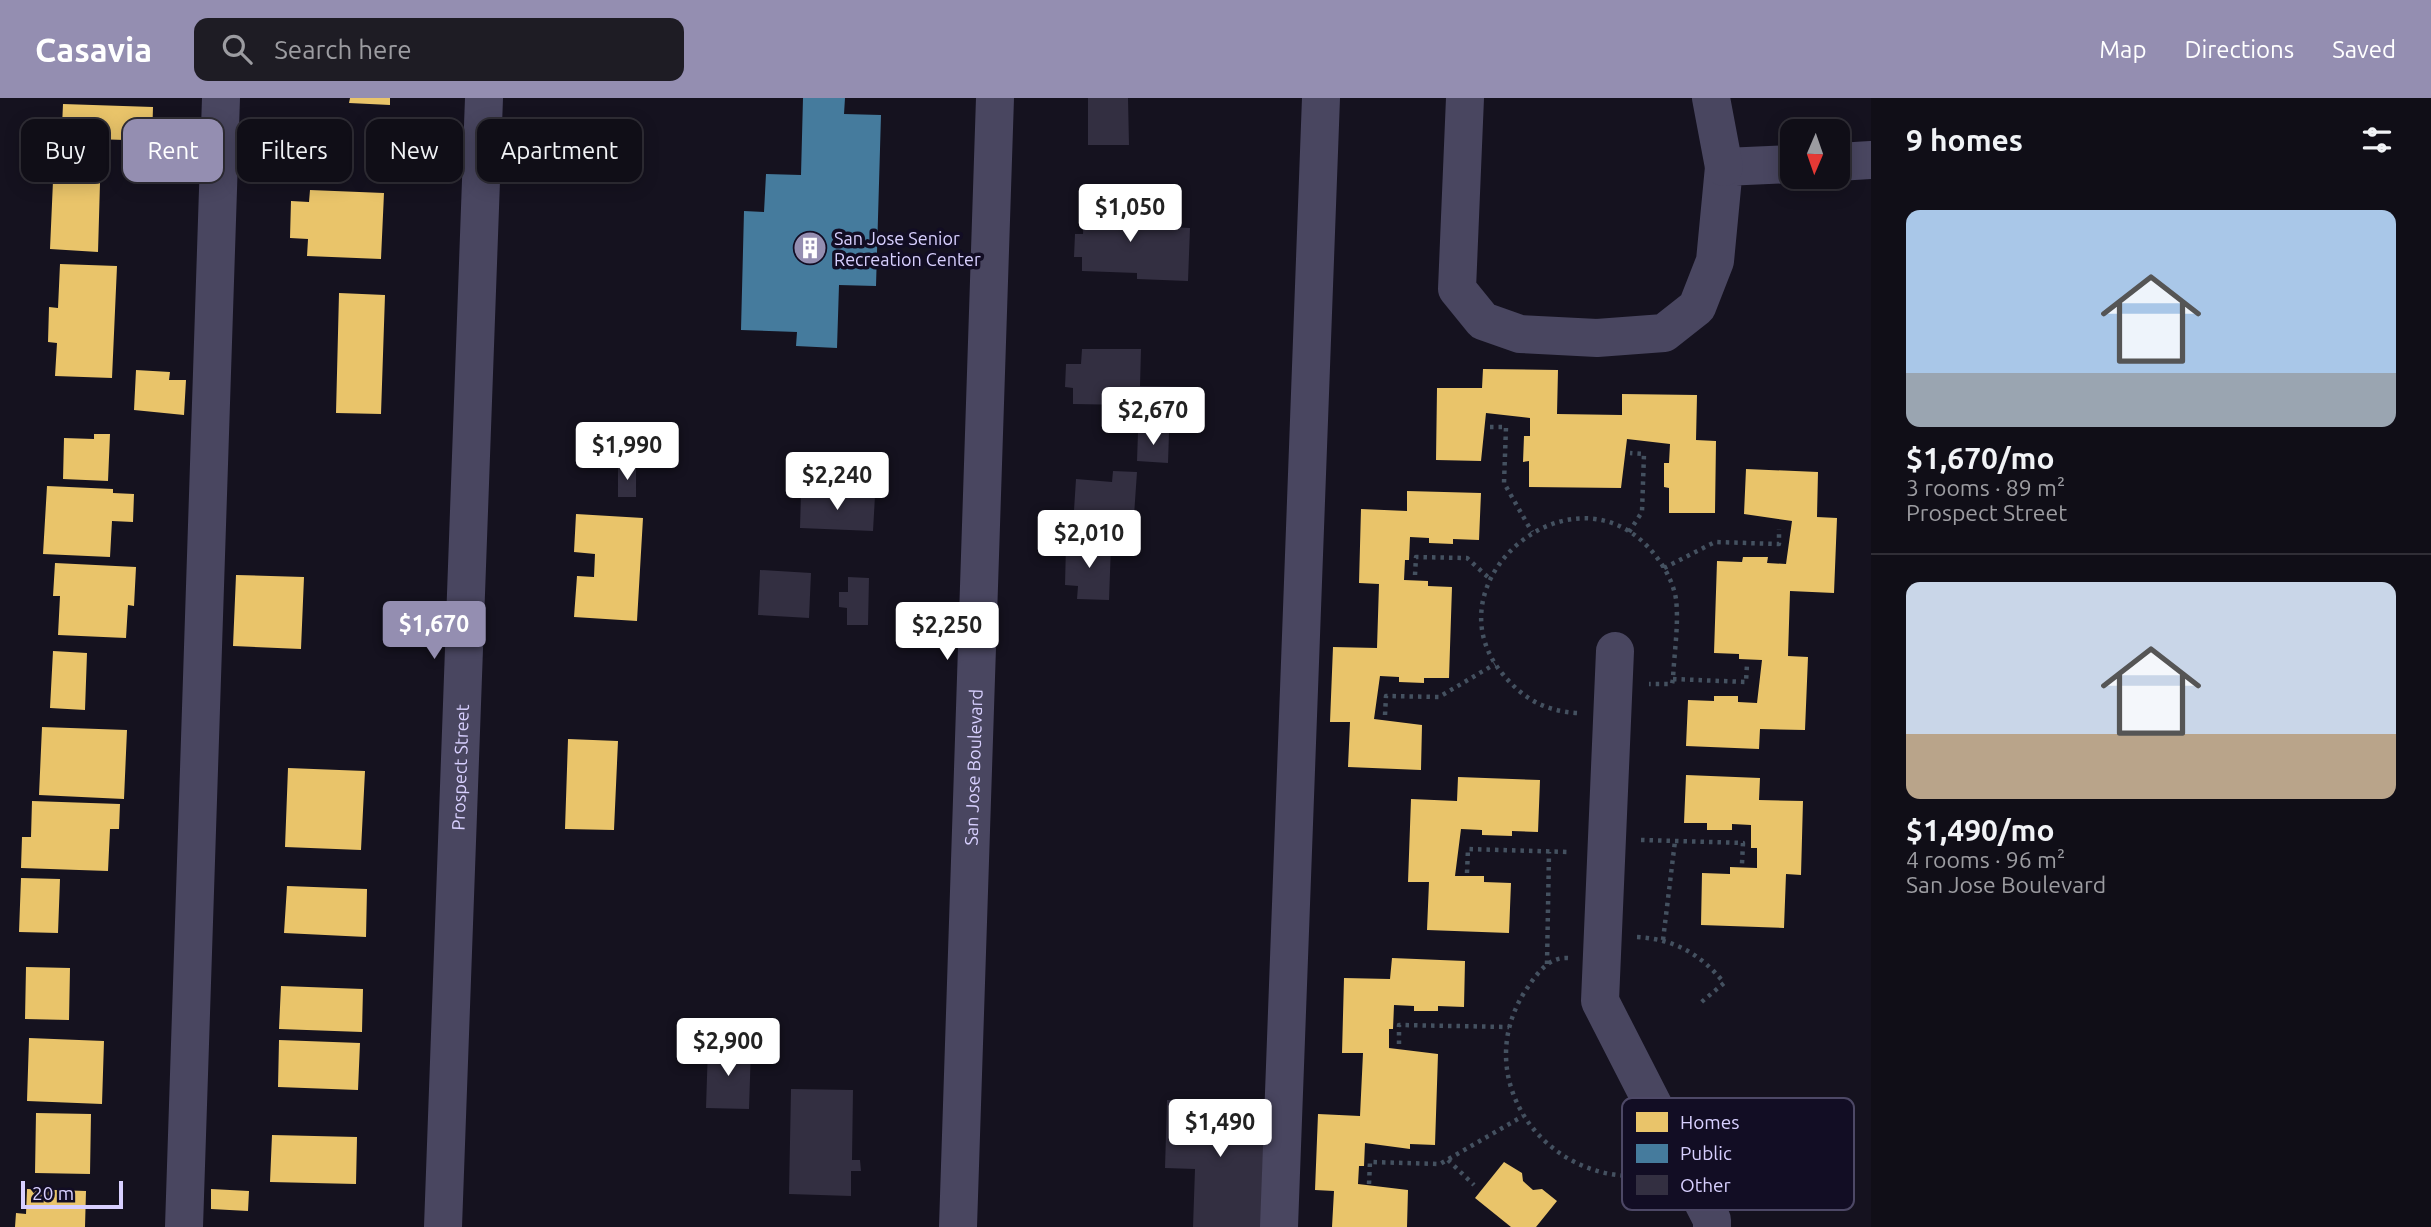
<!DOCTYPE html>
<html lang="en">
<head>
<meta charset="utf-8">
<style>
  :root { --surface:#100e17; --page:#1e1c24; --text:#f1f3f6; --muted:#9c9ca1; --line:#302e36; --accent:#948eb1 }
  body { margin:0; font-family:Ubuntu,sans-serif; background:var(--page); color:var(--text); height:100vh; display:flex; flex-direction:column; font-size:26px; white-space:nowrap }
  * { box-sizing:border-box; margin:0 }
  p { font-size:23px; color:var(--muted) }
  .icon { flex:none; width:38px; height:38px; fill:none; stroke:currentColor; stroke-width:2; stroke-linecap:round; stroke-linejoin:round }
  .map { position:relative; flex:1; overflow:hidden }
  .drawer { display:flex; flex-direction:column; background:var(--surface); width:560px }
  .drawer>* { flex:none }
  .top-card { position:absolute; left:21px; top:21px; width:665px; height:63px; display:flex; gap:14px }
  .needle { width:46px; rotate:182deg }
  .tools { position:absolute; left:1780px; top:21px; display:grid; gap:14px }
  .tools a { display:grid; place-items:center; width:70px; height:70px; border-radius:14px; background:var(--surface); box-shadow:0 4px 18px #0003,0 0 0 2px var(--line); font-size:35px }
  .scale { position:absolute; left:21px; bottom:18px; width:102px; box-sizing:border-box; padding-left:7px; border:4px solid #d8d0ff; border-top:0; font-size:19px; line-height:24px; white-space:nowrap; color:#d8d0ff; -webkit-text-stroke:5px #120d24; paint-order:stroke }
  .price { position:absolute; translate:-50% -60px; padding:0 16px; border-radius:7px; background:#fff; color:#222; font-size:23px; line-height:46px; filter:drop-shadow(0 2px 4px #0008) }
  .price::after { content:''; position:absolute; left:50%; top:42px; width:21px; height:16px; margin-left:-10px; background:inherit; clip-path:polygon(0 0,100% 0,50% 100%) }
  .price.on { background:var(--accent); color:#fff }
  ul { padding:0; list-style:none }
  li { display:grid; align-content:center; gap:14px; height:371px; padding:0 35px }
  li+li { border-top:2px solid var(--line) }
  li span { display:grid; place-items:center; height:217px; border-radius:14px; color:#555 }
  li>.icon { margin-inline-start:auto }
  span .icon { width:126px; height:126px; fill:#fffc; stroke-width:1 }
  li b { font-size:30px }
  h2 { display:flex; justify-content:space-between; align-items:center; height:84px; padding:0 35px; font-size:30px }
  .tag { padding:0 24px; border-radius:14px; background:var(--surface); box-shadow:0 4px 18px #0003,0 0 0 2px var(--line); font-size:24px; line-height:63px }
  .tag.on { background:var(--accent); color:#fff }
  header { display:flex; align-items:center; gap:42px; box-sizing:border-box; height:98px; padding:0 35px; background:var(--accent); color:#fff }
  header strong { font-size:33px }
  nav { display:flex; gap:38px; margin-inline-start:auto; font-size:24px }
  .search { width:490px; height:63px; background:var(--page); display:flex; align-items:center; gap:18px; box-sizing:border-box; padding:0 24px; border-radius:14px; color:var(--muted); font-size:26px }
  main { display:flex; flex:1; min-height:0 }
  .map>svg:first-child { display:block }
  .homes { fill:#e9c46a }
  .public { fill:#457b9d }
  .building { fill:#332f41 }
  .lines { fill:none; stroke-linecap:round; stroke-linejoin:round }
  .path { stroke:#445160; stroke-width:4.5; stroke-dasharray:3.5 5; stroke-linecap:butt }
  .minor { stroke:#494660; stroke-width:38 }
  .labels { text-anchor:middle; dominant-baseline:central; stroke-width:7; stroke-linejoin:round; paint-order:stroke }
  .poi-label { font-size:18px; fill:#d8d0ff; stroke:#120d24; text-anchor:start }
  .street-label { font-size:18px; fill:#d8d0ff; stroke:#120d24 }
  .key { fill:#120d24; stroke:#4d4866; stroke-width:2 }
  .key-label { font-size:19px; fill:#d8d0ff }
</style>
</head>
<body>
<header>
<strong>Casavia</strong>
<div class="search"><svg class="icon" aria-label="search" viewBox="0 0 24 24"><circle cx="10" cy="10" r="6"/><path d="M15 15l6 6"/></svg>Search here</div>
<nav><a>Map</a><a>Directions</a><a>Saved</a></nav>
</header>
<main>
<div class="map">
<svg width="1871" height="1129" viewBox="0 0 1871 1129">
  <rect width="100%" height="100%" fill="#15121f"/>
  <path class="homes" d="M350,0H390V7L349,5Z
    M63,6L153,9L151,78L128,77L125,42L94,41V52L61,51Z
    M53,83L100,85L98,154L50,151Z
    M310,92L384,95L381,161L307,158L308,141L290,140L291,103L309,104Z
    M60,166L117,168L112,280L55,278L57,245L48,244L49,209L58,210Z
    M339,195L385,197L381,316L336,315Z
    M1483,271L1558,272L1557,316L1622,317V296L1697,297L1696,342L1716,343L1715,415H1669V390L1664,389V365H1669L1670,346L1627,341L1621,390L1529,389V363L1523,364L1524,338H1530V320L1486,315L1481,363L1436,362L1437,290H1482Z
    M136,272L170,274L169,282H186L184,317L134,312Z
    M94,336H110L108,383L63,381L64,340L94,341Z
    M1746,371L1818,374L1817,419L1837,420L1834,495L1790,493L1788,558L1808,559L1805,632L1760,631L1759,651L1686,648L1688,602L1714,603V598H1738V604L1757,605L1762,562L1739,561V556L1714,555L1717,463L1742,464L1743,459H1768L1767,465L1786,466L1792,423L1744,416Z
    M47,388L113,391V395L134,396L133,424L112,423L110,459L43,456Z
    M1407,393L1481,395L1479,442L1453,441V446L1429,445V440L1410,439L1409,462H1405L1404,482L1428,483V488L1452,489L1449,580H1424V585L1399,584V579L1380,578L1374,621L1422,627L1421,672L1348,669L1350,624H1330L1333,549L1377,550L1379,486L1359,485L1361,411L1407,413Z
    M576,416L643,420L637,523L574,519L577,478L594,479L595,456L574,454Z
    M55,465L136,469L134,508L128,507L126,540L58,537L60,498H53Z
    M236,477L304,479L301,551L233,548Z
    M53,553L87,555L85,612L50,610Z
    M42,629L127,632L124,701L39,697Z
    M568,641L618,643L614,732L565,731Z
    M288,670L365,673L361,752L285,749Z
    M1686,677L1760,680L1759,702L1803,703L1801,777L1786,776L1784,830L1701,827L1702,775L1730,776V769L1757,770V750H1751V727L1732,726V732H1707V725H1684Z
    M1458,679L1540,682L1538,734L1512,733V738L1482,737V732L1461,731L1455,778H1484V784L1511,785L1509,835L1427,832L1429,784H1408L1411,701L1457,703Z
    M32,703L120,706L119,731H110L108,773L21,770L22,739H31Z
    M21,780L60,781L58,835L19,834Z
    M287,788L367,791L366,839L284,835Z
    M1392,860L1465,863L1464,909L1438,908V913H1414V908L1394,907L1393,931H1389V950L1438,956L1435,1047L1410,1046V1051L1365,1045L1364,1068H1359L1358,1086L1408,1092L1407,1129H1332L1334,1093L1315,1092L1318,1016L1360,1018L1363,955H1342L1344,880L1390,881Z
    M26,869L70,870L69,922L25,921Z
    M281,888L363,891L362,934L279,931Z
    M29,940L104,943L102,1006L27,1003Z
    M279,942L360,945L358,992L278,989Z
    M36,1015L91,1016L90,1076L35,1075Z
    M272,1037L357,1039L356,1086L270,1084Z
    M1504,1064L1522,1075L1523,1083L1533,1092L1542,1091L1557,1103L1536,1129H1511L1475,1100Z
    M27,1091L86,1093L85,1129H15L16,1115L26,1116Z
    M211,1091L249,1093L248,1113L211,1111Z"/>
  <path class="public" d="M803,0H845L844,16L881,17L876,188L839,187L837,250L796,248L797,234L741,232L744,113L764,114L766,76L801,77Z"/>
  <path class="building" d="M1088,0H1128L1129,47H1088Z
    M1085,99L1125,101L1124,127L1190,130L1188,183L1137,181V175L1082,173V159H1074L1075,136H1083Z
    M1082,251H1141L1140,288L1189,289V308L1073,306V290L1065,289L1066,266H1081Z
    M1138,334L1169,335L1168,365L1137,363Z
    M618,370H636V399H618Z
    M1113,373L1137,374L1133,432L1073,428L1076,381L1112,384Z
    M801,395L875,398L873,433L800,430Z
    M1066,446L1111,447L1109,502L1077,501L1078,488L1065,487Z
    M760,472L811,475L809,520L758,517Z
    M848,479L869,480L868,527H847V510L839,509V494H848Z
    M708,948L751,950L749,1011L706,1010Z
    M791,991L853,992L852,1062H860L861,1073H851V1098L789,1096Z
    M1167,1002L1265,1005L1261,1129H1193L1195,1071L1165,1070Z"/>
  <g class="lines">
    <path class="path" d="M1490,329H1506L1504,385L1532,434
      M1629,434L1642,414L1644,356L1630,355
      M1664,470L1715,444L1779,446V431
      M1415,477L1416,459L1467,460L1490,481
      M1673,581L1746,584L1747,566
      M1577,615C1544,613 1522,600 1501,574C1429,483 1570,364 1649,450C1661,463 1673,482 1676,501C1679,526 1674,556 1673,581L1672,586H1649
      M1385,617L1386,598L1439,599L1495,566
      M1641,742L1743,745L1742,766
      M1467,775L1468,751L1570,754
      M1637,839C1674,841 1701,856 1724,885L1698,907
      M1663,842L1675,743
      M1568,860C1550,859 1540,872 1530,886C1464,976 1544,1090 1650,1077
      M1547,866L1549,754
      M1399,946V927L1509,929
      M1448,1062L1474,1087
      M1369,1086L1370,1064L1440,1066L1523,1018"/>
    <g class="minor">
      <path d="M1465,0L1457,191L1483,223L1520,236L1597,240L1664,235L1697,209L1715,163L1724,69L1792,66"/>
      <path d="M1711,0L1724,69"/>
      <path d="M1838,64L1871,62"/>
      <path d="M1615,553L1600,903L1712,1122V1129"/>
      <path d="M184,1129L221,0"/>
      <path id="s1" d="M443,1129L484,0"/>
      <path id="s2" d="M958,1129L995,0"/>
      <path d="M1279,1129L1321,0"/>
    </g>
  </g>
  <defs>
    <symbol id="building-disc" viewBox="-11 -11 22 22"><circle r="9.5" fill="#948eb1" stroke="#120d24"/><path d="M-4-6H4V6H1V3H-1V6H-4ZM-2.5-4.3h1.7v1.8h-1.7ZM.8-4.3h1.7v1.8H.8ZM-2.5-1h1.7V.8h-1.7ZM.8-1h1.7V.8H.8Z" fill="#fff"/></symbol>
  </defs>
  <g fill-rule="evenodd">
    <use href="#building-disc" x="791" y="131" width="38" height="38"/>
  </g>
  <g class="labels">
    <g class="poi-label">
      <text x="834" y="140">San Jose Senior<tspan x="834" dy="21">Recreation Center</tspan></text>
    </g>
    <g class="street-label">
      <text stroke="none"><textPath href="#s1" startOffset="460">Prospect Street</textPath></text>
      <text stroke="none"><textPath href="#s2" startOffset="460">San Jose Boulevard</textPath></text>
    </g>
  </g>
  <rect x="1622" y="1000" width="232" height="112" rx="10" class="key"/>
  <rect x="1636" y="1014" width="32" height="20" fill="#e9c46a"/>
  <rect x="1636" y="1046" width="32" height="19" fill="#457b9d"/>
  <rect x="1636" y="1077" width="32" height="20" fill="#332f41"/>
  <g class="key-label">
    <text x="1680" y="1031">Homes</text>
    <text x="1680" y="1062">Public</text>
    <text x="1680" y="1094">Other</text>
  </g>
</svg>
<div class="tools">
<a><svg class="needle" viewBox="-14 -14 28 28"><path d="M0-13l5 13h-10z" fill="#e53935"/><path d="M0 13l5-13h-10z" fill="#9c9ca1"/></svg></a>
</div>
<div class="scale">20 m</div>
<b class="price" style="left:1130px;top:146px">$1,050</b>
<b class="price" style="left:1153px;top:349px">$2,670</b>
<b class="price" style="left:627px;top:384px">$1,990</b>
<b class="price" style="left:837px;top:414px">$2,240</b>
<b class="price" style="left:1089px;top:472px">$2,010</b>
<b class="price on" style="left:434px;top:563px">$1,670</b>
<b class="price" style="left:947px;top:564px">$2,250</b>
<b class="price" style="left:728px;top:980px">$2,900</b>
<b class="price" style="left:1220px;top:1061px">$1,490</b>
<div class="top-card">
<a class="tag">Buy</a>
<a class="tag on">Rent</a>
<a class="tag">Filters</a>
<a class="tag">New</a>
<a class="tag">Apartment</a>
</div>
</div>
<section class="drawer">
<h2>9 homes<svg class="icon" aria-label="filters" viewBox="0 0 24 24"><path d="M4 7h16M4 17h16"/><circle cx="9" cy="7" r="2"/><circle cx="15" cy="17" r="2"/></svg></h2>
<ul>
<li><span style="background:linear-gradient(#a9c7e8 75%,#9aa5b1 0)"><svg class="icon" aria-label="home" viewBox="0 0 24 24"><path d="M3 11l9-7 9 7M6 9v11h12V9"/></svg></span><div><b>$1,670/mo</b><p>3 rooms · 89 m²</p><p>Prospect Street</p></div></li>
<li><span style="background:linear-gradient(#c9d6e8 70%,#b9a48a 0)"><svg class="icon" aria-label="home" viewBox="0 0 24 24"><path d="M3 11l9-7 9 7M6 9v11h12V9"/></svg></span><div><b>$1,490/mo</b><p>4 rooms · 96 m²</p><p>San Jose Boulevard</p></div></li>
</ul>
</section>
</main>
</body>
</html>
